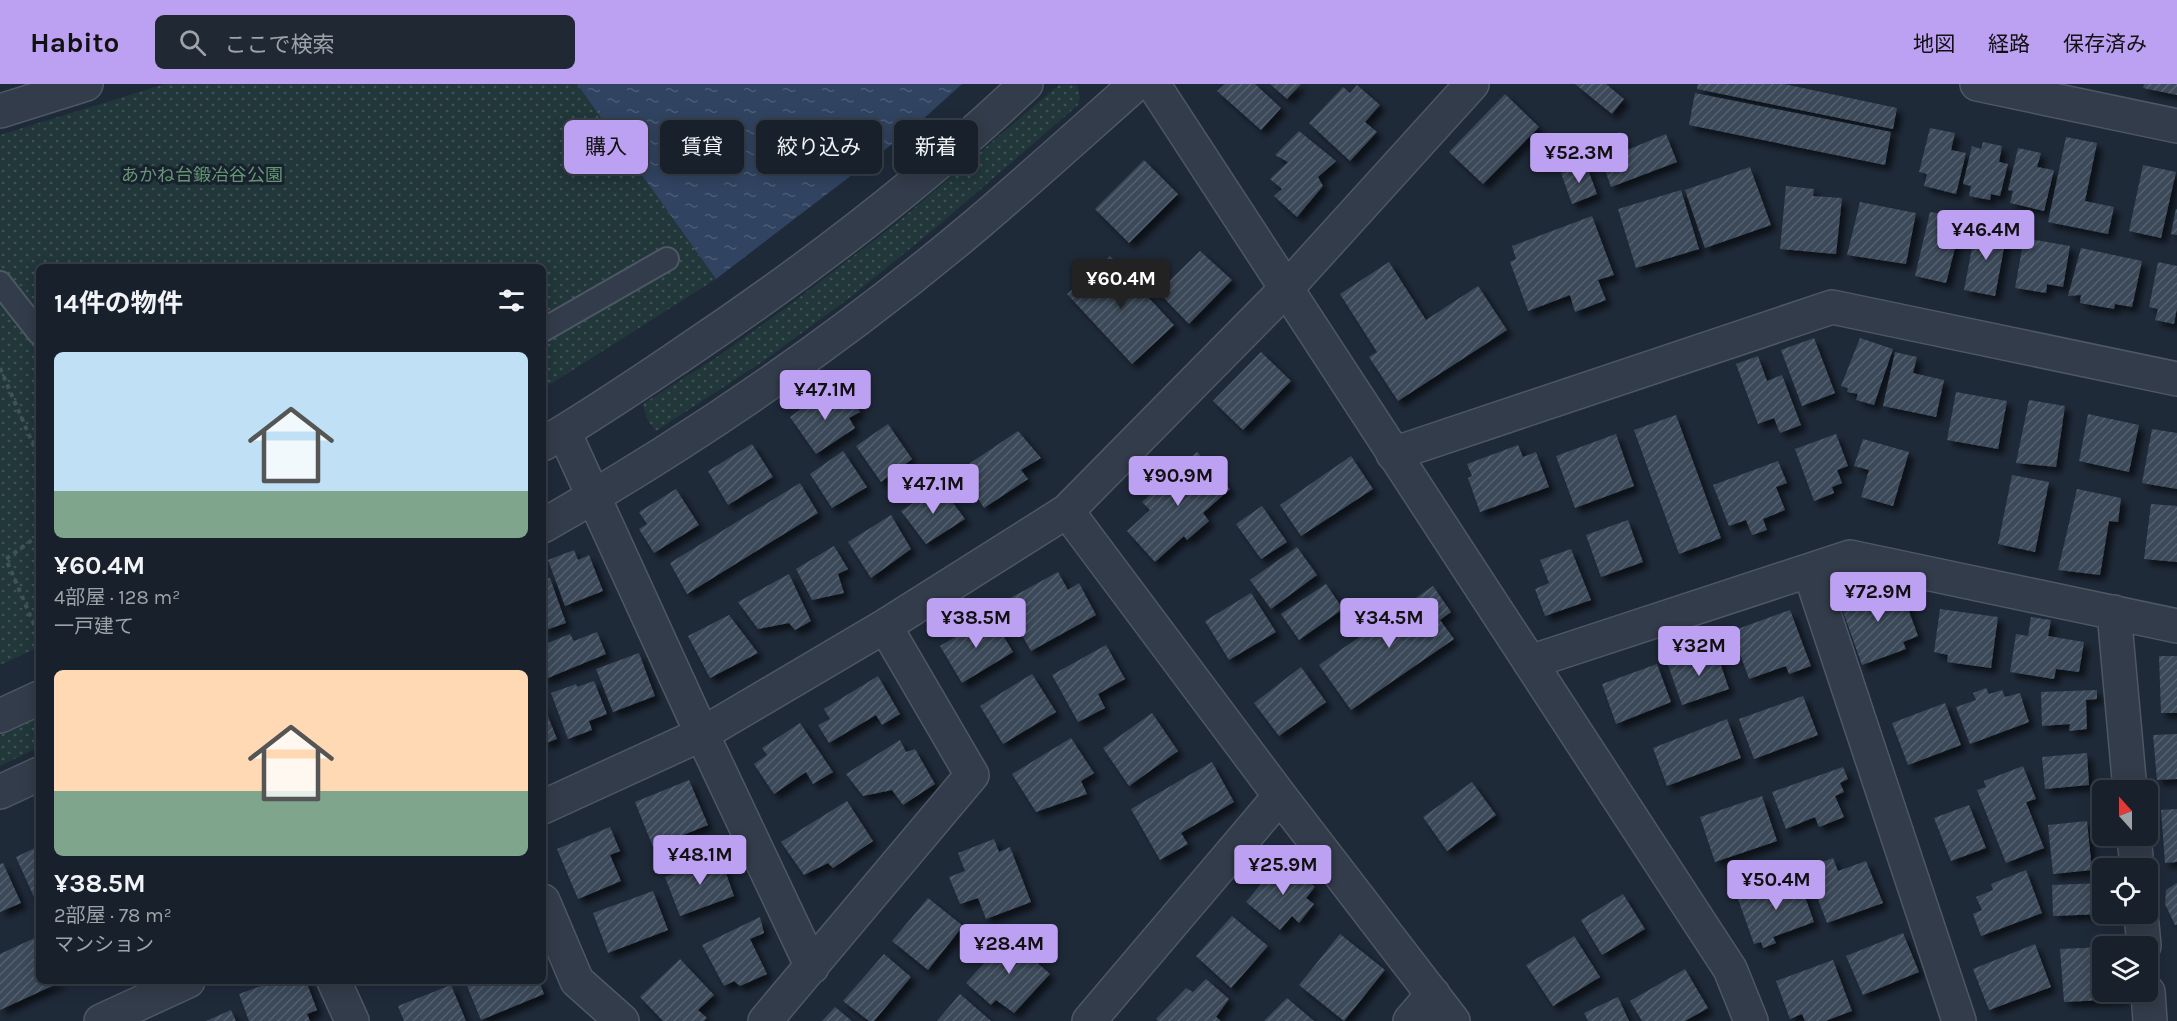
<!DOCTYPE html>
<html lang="ja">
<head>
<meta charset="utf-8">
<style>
  :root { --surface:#17202b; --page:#202833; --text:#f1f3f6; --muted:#9ea3a9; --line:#363e47; --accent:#bca0f2 }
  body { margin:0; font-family:Karla,"Noto Sans JP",sans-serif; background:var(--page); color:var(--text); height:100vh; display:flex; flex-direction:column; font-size:22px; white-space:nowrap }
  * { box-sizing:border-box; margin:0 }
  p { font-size:20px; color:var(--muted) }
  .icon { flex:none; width:33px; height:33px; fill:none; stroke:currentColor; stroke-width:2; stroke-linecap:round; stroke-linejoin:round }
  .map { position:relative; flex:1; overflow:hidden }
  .sheet { position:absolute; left:36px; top:180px; width:510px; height:720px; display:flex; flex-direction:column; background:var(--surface); border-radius:9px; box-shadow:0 3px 15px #0003,0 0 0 2px var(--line) }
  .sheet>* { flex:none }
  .guide { position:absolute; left:564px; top:36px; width:570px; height:54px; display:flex; gap:12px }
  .needle { width:39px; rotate:339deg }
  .buttons { position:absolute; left:2092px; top:696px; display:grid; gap:12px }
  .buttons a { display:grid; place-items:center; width:66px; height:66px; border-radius:9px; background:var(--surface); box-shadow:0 3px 15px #0003,0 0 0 2px var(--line); font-size:30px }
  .price { position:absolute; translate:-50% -51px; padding:0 14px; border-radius:6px; background:var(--accent); color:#111; font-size:20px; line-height:39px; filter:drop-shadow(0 2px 3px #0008) }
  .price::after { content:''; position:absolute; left:50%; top:36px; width:18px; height:14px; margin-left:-9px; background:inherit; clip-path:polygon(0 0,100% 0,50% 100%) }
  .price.on { background:#222; color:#fff }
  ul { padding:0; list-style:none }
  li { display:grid; align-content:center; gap:12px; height:318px; padding:0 18px }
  li span { display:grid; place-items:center; height:186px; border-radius:9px; color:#555 }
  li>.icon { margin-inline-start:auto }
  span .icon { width:108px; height:108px; fill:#fffc; stroke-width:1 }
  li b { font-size:26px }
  h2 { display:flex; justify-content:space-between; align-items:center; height:72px; padding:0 18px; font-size:26px }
  .chip { padding:0 21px; border-radius:9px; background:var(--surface); box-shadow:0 3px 15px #0003,0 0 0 2px var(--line); font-size:21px; line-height:54px }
  .chip.on { background:var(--accent); color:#111 }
  header { display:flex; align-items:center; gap:36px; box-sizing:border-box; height:84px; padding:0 30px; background:var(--accent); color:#111 }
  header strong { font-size:28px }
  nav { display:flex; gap:33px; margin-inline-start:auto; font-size:21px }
  .search { width:420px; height:54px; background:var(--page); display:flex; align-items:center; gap:15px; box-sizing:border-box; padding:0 21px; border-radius:9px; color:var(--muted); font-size:22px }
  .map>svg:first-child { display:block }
  .grass { fill:url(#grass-dots) }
  .water { fill:url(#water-ripples) }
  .building { fill:url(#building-hatch); filter:url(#shadow) }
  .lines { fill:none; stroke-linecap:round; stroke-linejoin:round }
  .service-casing { stroke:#4e5764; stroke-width:26 }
  .minor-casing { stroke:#4e5764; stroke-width:36 }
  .tertiary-casing { stroke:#4e5764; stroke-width:36 }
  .path { stroke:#3f5458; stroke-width:4; stroke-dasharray:4.5 4.5; stroke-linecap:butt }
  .service { stroke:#333c4a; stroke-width:22 }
  .minor { stroke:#333c4a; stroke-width:33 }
  .tertiary { stroke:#333c4a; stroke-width:33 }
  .labels { text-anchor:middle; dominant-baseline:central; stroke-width:6; stroke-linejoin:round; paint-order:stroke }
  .park-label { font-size:18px; fill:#649871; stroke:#19212e }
</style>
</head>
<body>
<header>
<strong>Habito</strong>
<div class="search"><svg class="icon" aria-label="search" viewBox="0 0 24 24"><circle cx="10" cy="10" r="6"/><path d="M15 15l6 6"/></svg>ここで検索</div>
<nav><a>地図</a><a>経路</a><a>保存済み</a></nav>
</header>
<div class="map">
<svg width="2177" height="937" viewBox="0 0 2177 937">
  <defs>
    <pattern id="grass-dots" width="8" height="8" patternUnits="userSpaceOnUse" patternTransform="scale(1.5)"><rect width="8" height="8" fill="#21373a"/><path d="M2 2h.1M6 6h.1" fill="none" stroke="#3f5255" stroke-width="1.8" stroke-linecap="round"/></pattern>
    <pattern id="water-ripples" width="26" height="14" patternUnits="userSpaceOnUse" patternTransform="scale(1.5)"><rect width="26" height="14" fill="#304360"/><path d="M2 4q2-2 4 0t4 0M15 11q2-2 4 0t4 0" fill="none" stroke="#4b5c75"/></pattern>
    <pattern id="building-hatch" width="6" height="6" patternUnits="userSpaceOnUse" patternTransform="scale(1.5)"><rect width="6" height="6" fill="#3b4859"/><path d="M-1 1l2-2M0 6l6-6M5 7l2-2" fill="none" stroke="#55606f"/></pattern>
    <filter id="shadow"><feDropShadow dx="5.5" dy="5.5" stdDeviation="3" flood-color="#0009"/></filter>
  </defs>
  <rect width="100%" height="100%" fill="#1f2a39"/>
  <path class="grass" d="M165,0H577L716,195L543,305V183H39V563L0,581V51Z
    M1060,0L1077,1L1080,13L1078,21L939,141L852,212L762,278L656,347C648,338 645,332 643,320L717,273L787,223L897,139Z
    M39,632V663L0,682V651Z"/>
  <path class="water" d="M577,0H962L912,45L716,195Z"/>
  <path class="building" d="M1225,0H1255L1281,24L1261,46L1217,7Z
    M1270,0H1301L1287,15Z
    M1575,0H1606L1624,15L1612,30Z
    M1698,0H1784L1897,24L1893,45L1697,5Z
    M2144,0H2177V11L2143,4Z
    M1357,1L1380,21L1365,38L1377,48L1350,77L1309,39L1343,3L1350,9Z
    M1695,9L1891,48L1885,81L1689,41Z
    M1505,10L1539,43L1483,100L1449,68Z
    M1930,44L1955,49L1951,66L1966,69L1956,110L1924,102L1927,90L1919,88Z
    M1299,47L1336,77L1318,93L1323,102L1297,133L1274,112L1282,105L1270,95L1288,78L1275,71Z
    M1620,48L1627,66L1666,50L1677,78L1611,103L1601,75L1594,78L1587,60Z
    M2066,53L2097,59L2085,117L2114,123L2108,150L2048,138Z
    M1983,58L2002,62L1999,78L2008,80L2000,112L1991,110L1990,116L1969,112L1971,102L1963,100L1972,62L1981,65Z
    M2018,64L2041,69L2037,83L2054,86L2044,127L2010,119L2013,107L2008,106Z
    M1144,76L1178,110L1129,159L1095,125Z
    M1586,80L1597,110L1572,120L1561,89Z
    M2143,81L2176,88L2161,154L2129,147Z
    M1750,83L1771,141L1705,164L1685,106Z
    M1786,102L1814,105L1813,112L1842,114L1836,170L1780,165Z
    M1681,106L1699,165L1636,184L1618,125Z
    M1860,118L1916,129L1906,180L1847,171Z
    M2176,125H2177V151L2171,150Z
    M1930,128L1963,133L1946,199L1915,192Z
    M1592,132L1614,191L1598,196L1606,216L1575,228L1570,211L1528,227L1510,178L1516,175L1512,162Z
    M1976,143L2007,148L1995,212L1964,206Z
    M2024,154L2070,162L2063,203L2047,200L2046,209L2015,204Z
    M2081,164L2142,177L2132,223L2115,220L2114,225L2080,219L2081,211L2068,212Z
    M1200,167L1232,196L1189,240L1158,208Z
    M1110,172L1174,241L1132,280L1067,210Z
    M1389,178L1426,236L1478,202L1507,246L1398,317L1369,273L1377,268L1340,210Z
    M2158,178L2177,182V224L2174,240L2155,236L2158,225L2149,223Z
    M1814,254L1835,309L1802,322L1781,266Z
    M1860,254L1893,265L1874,321L1856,316L1858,310L1847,308L1848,304L1841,302Z
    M1261,268L1291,297L1243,346L1213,317Z
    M1895,268L1917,273L1913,289L1944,296L1936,333L1883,322Z
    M1758,272L1767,297L1782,291L1801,341L1780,349L1774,334L1758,340L1736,280Z
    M828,305L837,320L848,312L860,328L849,334L855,344L816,370L790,333Z
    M1956,308L2007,317L1998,365L1947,356Z
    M2029,316L2065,322L2056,383L2016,379Z
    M2088,330L2139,341L2129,388L2079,377Z
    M1676,331L1721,454L1679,470L1634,346Z
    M888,340L912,375L881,398L856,362Z
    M2152,345L2177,349V405L2142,399Z
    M1018,347L1041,374L1021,386L1028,395L984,424L960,386Z
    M1616,350L1634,402L1575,424L1556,372Z
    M1836,350L1848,382L1837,386L1842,399L1832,403L1834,409L1814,417L1795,365Z
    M1863,355L1909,368L1893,422L1861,413L1869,386L1854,382Z
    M752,360L773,393L728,421L708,387Z
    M1518,361L1523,373L1536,368L1549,403L1480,428L1468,394L1472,392L1467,380Z
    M843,367L867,403L832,424L810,390Z
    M1197,368L1230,405L1203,429L1209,437L1187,456L1184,452L1155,478L1127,447L1150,426L1142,418Z
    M1351,372L1373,405L1301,452L1280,421Z
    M1778,377L1787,399L1776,403L1785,426L1763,435L1767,446L1752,451L1746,436L1729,442L1713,401Z
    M2012,391L2049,398L2035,468L1998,460Z
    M800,399L818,429L687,510L670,479Z
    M940,401L965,435L926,460L901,427Z
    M676,405L699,441L654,469L639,445L647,440L639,428Z
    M2077,405L2121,414L2118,438L2109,437L2100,491L2058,486Z
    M2151,420L2177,422V478L2144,475Z
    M1262,422L1287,458L1261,475L1236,440Z
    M891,431L911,465L871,494L848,458Z
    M1628,436L1643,478L1601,493L1586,451Z
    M834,462L848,485L838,490L844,509L812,516L796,485Z
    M1297,463L1317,491L1271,525L1250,496Z
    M1571,465L1591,516L1545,532L1535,505L1549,499L1540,476Z
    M574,466L578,476L589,471L603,507L565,522L548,476Z
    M1058,488L1068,506L1079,499L1096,531L1031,567L1003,518Z
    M789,490L811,537L795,546L789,539L758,545L738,518Z
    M550,494L566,539L543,547V496Z
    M1886,499L1890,513L1902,508L1918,552L1903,558L1906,565L1862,581L1839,516Z
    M1326,500L1343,525L1299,556L1281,530Z
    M1433,502L1451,528L1440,536L1454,555L1351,626L1319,581Z
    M1251,509L1276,548L1229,576L1205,537Z
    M1940,525L1998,533L1991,584L1947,578L1948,571L1934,568Z
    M1790,526L1811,582L1789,590L1786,582L1749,595L1732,547Z
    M729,531L758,569L710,594L688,552Z
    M991,531L1013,568L962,599L940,562Z
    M2031,533L2051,536L2048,552L2084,558L2079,588L2056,585L2054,595L2010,588L2016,550L2028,552Z
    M597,548L606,570L543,596V561L570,550L574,557Z
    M1106,561L1125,595L1098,610L1105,624L1078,638L1052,591Z
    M1715,564L1729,605L1682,621L1668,581Z
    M639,569L655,612L613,628L596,585Z
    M2159,572H2177V629H2161Z
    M1657,580L1671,618L1616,640L1602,600Z
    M1301,583L1326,618L1279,652L1254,619Z
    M1032,590L1056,628L1003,660L980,622Z
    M878,592L900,630L882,641L876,631L829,659L818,641L830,635L824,625Z
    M594,597L607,630L589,637L592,646L568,655L551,609L576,600L577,603Z
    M1986,604L1989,610L2002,606L2005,613L2020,609L2029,638L1970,660L1956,623L1976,616L1973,609Z
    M2097,606V615L2086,616L2087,645L2069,647L2070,640L2042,642L2041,608Z
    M1803,612L1818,651L1754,675L1739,635Z
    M1945,619L1961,661L1908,681L1892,639Z
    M543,620L557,655L543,660Z
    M1152,629L1178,667L1129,702L1103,664Z
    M1727,635L1741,674L1667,702L1653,664Z
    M800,639L833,688L813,700L806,688L774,710L754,680L767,671L762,664Z
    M2177,650V695L2157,696L2153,651Z
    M1071,654L1094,689L1081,697L1087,710L1036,728L1012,690Z
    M900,656L906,668L915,665L935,700L903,721L892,706L863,712L846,690Z
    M2087,669L2089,701L2045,705L2042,673Z
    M1212,678L1234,718L1181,749L1188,760L1160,776L1131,725Z
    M2023,682L2036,715L2026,718L2044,764L2006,779L1977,706L1986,703L1984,697Z
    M1843,683L1848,695L1840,699L1844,708L1835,712L1844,733L1819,743L1815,733L1786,745L1772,708Z
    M689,696L708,741L653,763L635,718Z
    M1472,698L1496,731L1447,767L1423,733Z
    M1762,712L1777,757L1715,778L1700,733Z
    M847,717L873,757L833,784L828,779L804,791L781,758Z
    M1969,721L1986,764L1951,777L1934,734Z
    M2177,725V778L2165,779L2161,726Z
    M2087,737L2092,786L2053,790L2048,741Z
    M610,743L620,767L610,771L621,797L578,815L557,765Z
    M994,755L999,768L1010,763L1031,818L986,835L978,814L960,820L949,793L965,787L958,769Z
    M39,762V811L34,813L16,773Z
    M720,772L734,812L680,832L665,793Z
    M1833,774L1838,787L1866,777L1883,819L1827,839L1806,784Z
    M1282,775L1315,803L1306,814L1314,820L1299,839L1292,832L1280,846L1246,818Z
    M3,779L21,819L0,828V780Z
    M2026,786L2042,829L1981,852L1973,830L1982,826L1976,813L1993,806L1991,800Z
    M1798,793L1814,838L1773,853L1776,859L1763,864L1761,858L1754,860L1738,815Z
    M2103,799V830L2053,832L2052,801Z
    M2177,799V841H2175L2165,820L2166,806Z
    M653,807L668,846L608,869L593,829Z
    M1623,810L1645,845L1602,871L1581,836Z
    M928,814L963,842L928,886L892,857Z
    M1232,832L1268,862L1231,904L1196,872Z
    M760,833L764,849L750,855L767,890L740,902L734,897L724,902L702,861Z
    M1012,849L1036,867L1031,873L1050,890L1014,929L996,916L991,921L966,899Z
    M1903,849L1919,888L1863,911L1846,872Z
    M1340,850L1385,886L1344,937L1299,901Z
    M39,852V897H63L0,926V870Z
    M1574,852L1600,893L1553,922L1526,881Z
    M2035,860L2051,903L1989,926L1973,885Z
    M2103,863V908H2124V915L2064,918L2060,865Z
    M884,870L911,893L874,937H869L843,917Z
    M680,875L714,911L698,926L707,934L704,937H663L640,913Z
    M1833,876L1852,927L1825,937H1805L1802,930L1790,935L1776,897Z
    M1685,885L1708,924L1685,937H1642L1630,917Z
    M1206,895L1229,915L1216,933L1221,937H1158L1156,935L1186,904L1193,908Z
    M275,897H279L280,901L292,897H306L317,926L307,930L310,937H249L239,910Z
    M465,897H539L544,910L481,936Z
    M451,901L466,937H404L398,922Z
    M960,910L991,937H937Z
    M1618,913L1629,937H1588L1584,929Z
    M1287,914L1314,937H1264Z
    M835,923L852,937H822Z
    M231,926L236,937H206Z"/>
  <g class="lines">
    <defs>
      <path id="service" d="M0,199L39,249
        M543,246L667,175"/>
      <path id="minor" d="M1977,0L2177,42
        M0,27L86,0
        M564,348L702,650L812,883
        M1393,370L1832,223L2177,295
        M1067,427L1280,712L1453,937
        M1810,488L1959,937
        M2114,528L2130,706
        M1530,578L1850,473L2177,542
        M543,723L702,650L885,542L1067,427L1286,205L1472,0
        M2134,752L2137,784
        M543,817L577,897L622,937
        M2141,830L2144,862
        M334,897L352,937
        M2148,908L2150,937
        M101,937L188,897
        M765,937L972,691L885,542
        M1089,937L1280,712
        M1410,937L1433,910"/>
      <path id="tertiary" d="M1153,0L1730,885L1751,937
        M543,360C591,332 638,300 684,269C805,188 921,100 1026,0
        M543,442C695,355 842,254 976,141C1030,95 1083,47 1136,0
        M0,632L39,614
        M0,708L39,690"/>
    </defs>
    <use href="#service" class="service-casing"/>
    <use href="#minor" class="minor-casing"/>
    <use href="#tertiary" class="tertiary-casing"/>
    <path class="path" d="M0,284L39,374
      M39,451L6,475L39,552"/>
    <use href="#service" class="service"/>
    <use href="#minor" class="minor"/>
    <use href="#tertiary" class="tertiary"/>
  </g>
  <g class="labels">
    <g class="park-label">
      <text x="202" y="91">あかね台鍛冶谷公園</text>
    </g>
  </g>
</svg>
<div class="buttons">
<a><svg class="needle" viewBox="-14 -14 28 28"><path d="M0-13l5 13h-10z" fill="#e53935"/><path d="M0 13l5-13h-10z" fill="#9ea3a9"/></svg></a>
<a><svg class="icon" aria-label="locate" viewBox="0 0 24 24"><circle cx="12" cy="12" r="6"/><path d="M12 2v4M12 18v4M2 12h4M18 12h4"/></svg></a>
<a><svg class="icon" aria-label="layers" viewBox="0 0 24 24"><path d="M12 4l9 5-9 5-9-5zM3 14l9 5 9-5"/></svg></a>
</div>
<b class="price" style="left:1579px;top:100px">¥52.3M</b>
<b class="price" style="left:1986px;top:177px">¥46.4M</b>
<b class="price on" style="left:1121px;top:226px">¥60.4M</b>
<b class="price" style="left:825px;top:337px">¥47.1M</b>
<b class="price" style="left:1178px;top:423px">¥90.9M</b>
<b class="price" style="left:933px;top:431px">¥47.1M</b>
<b class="price" style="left:1878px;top:539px">¥72.9M</b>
<b class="price" style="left:976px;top:565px">¥38.5M</b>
<b class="price" style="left:1389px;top:565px">¥34.5M</b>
<b class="price" style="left:1699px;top:593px">¥32M</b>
<b class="price" style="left:700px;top:802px">¥48.1M</b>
<b class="price" style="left:1283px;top:812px">¥25.9M</b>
<b class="price" style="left:1776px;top:827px">¥50.4M</b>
<b class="price" style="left:1009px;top:891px">¥28.4M</b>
<div class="guide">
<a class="chip on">購入</a>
<a class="chip">賃貸</a>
<a class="chip">絞り込み</a>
<a class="chip">新着</a>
</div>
<section class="sheet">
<h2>14件の物件<svg class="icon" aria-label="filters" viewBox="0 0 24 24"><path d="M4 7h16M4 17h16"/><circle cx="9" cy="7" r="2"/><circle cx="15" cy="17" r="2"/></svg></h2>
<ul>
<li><span style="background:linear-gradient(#bfe0f5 75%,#7fa58c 0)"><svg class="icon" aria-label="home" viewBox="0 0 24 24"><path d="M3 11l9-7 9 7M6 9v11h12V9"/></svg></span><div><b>¥60.4M</b><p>4部屋 · 128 m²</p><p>一戸建て</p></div></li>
<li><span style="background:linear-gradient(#ffd9b3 65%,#7fa58c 0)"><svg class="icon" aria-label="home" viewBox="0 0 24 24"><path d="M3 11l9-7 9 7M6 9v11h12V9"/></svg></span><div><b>¥38.5M</b><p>2部屋 · 78 m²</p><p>マンション</p></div></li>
</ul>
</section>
</div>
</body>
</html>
